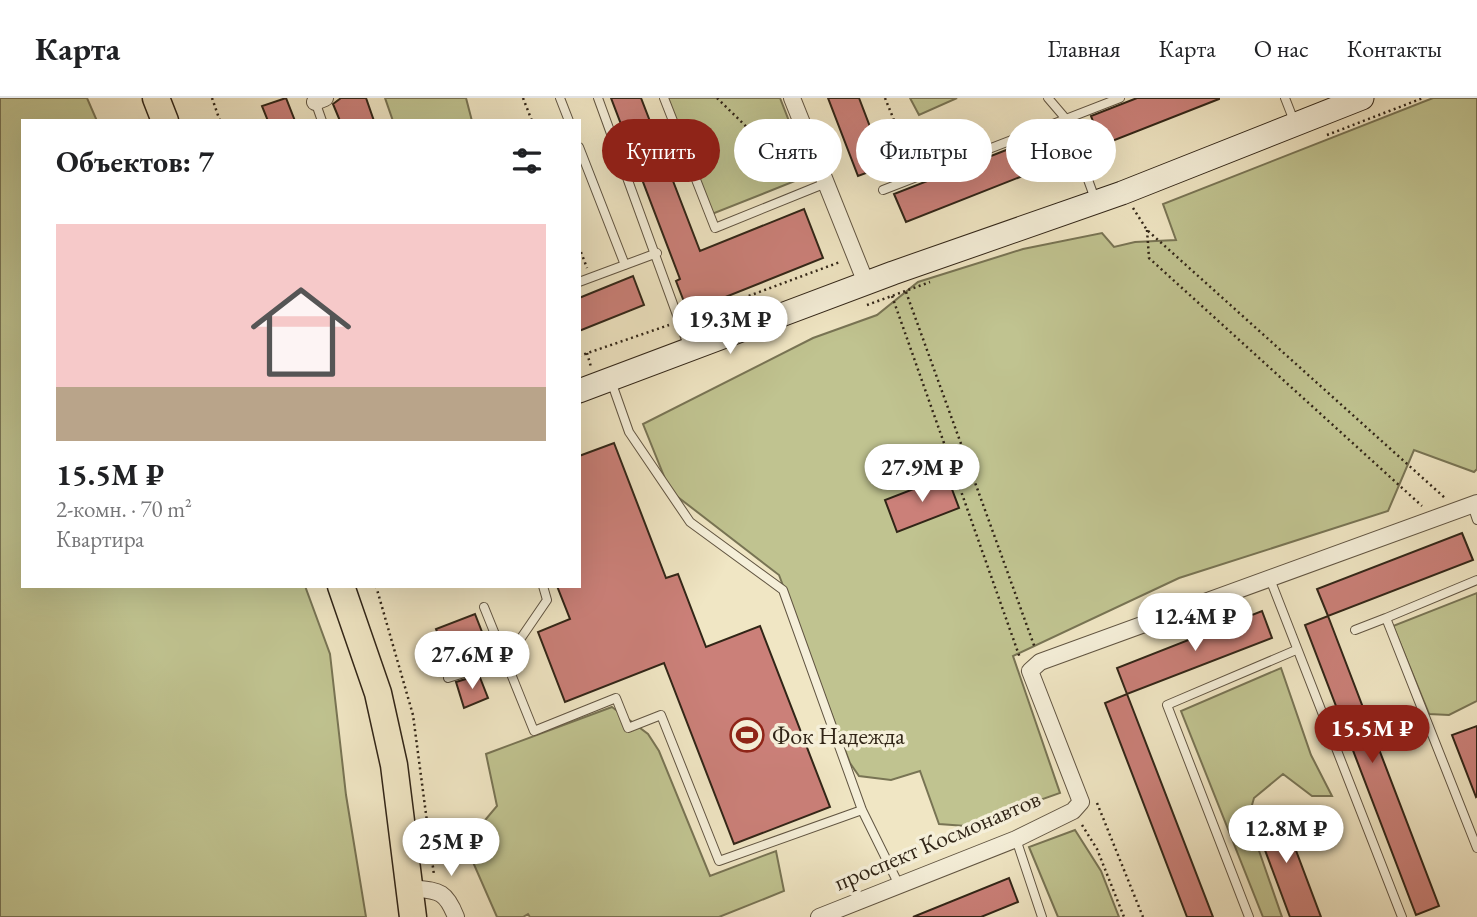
<!DOCTYPE html>
<html lang="ru">
<head>
<meta charset="utf-8">
<style>
  :root { --surface:#fff; --page:#f6f6f6; --text:#202124; --muted:#757577; --line:#e0e0e0; --accent:#8f2418 }
  body { margin:0; font-family:"EB Garamond",serif; background:var(--page); color:var(--text); height:100vh; display:flex; flex-direction:column; font-size:26px; white-space:nowrap }
  * { box-sizing:border-box; margin:0 }
  p { font-size:23px; color:var(--muted) }
  .icon { flex:none; width:38px; height:38px; fill:none; stroke:currentColor; stroke-width:2; stroke-linecap:round; stroke-linejoin:round }
  .map { position:relative; flex:1; overflow:hidden }
  .details { position:absolute; left:21px; top:21px; width:560px; height:469px; display:flex; flex-direction:column; background:var(--surface); border-radius:0px; box-shadow:0 7px 28px #0002 }
  .details>* { flex:none }
  .top-card { position:absolute; left:602px; top:21px; width:665px; height:63px; display:flex; gap:14px }
  .price { position:absolute; translate:-50% -60px; padding:0 16px; border-radius:24px; background:#fff; color:#222; font-size:23px; line-height:46px; filter:drop-shadow(0 2px 4px #0008) }
  .price::after { content:''; position:absolute; left:50%; top:42px; width:21px; height:16px; margin-left:-10px; background:inherit; clip-path:polygon(0 0,100% 0,50% 100%) }
  .price.current { background:var(--accent); color:#fff }
  ul { padding:0; list-style:none }
  li { display:grid; align-content:center; gap:14px; height:371px; padding:0 35px }
  li span { display:grid; place-items:center; height:217px; border-radius:0px; color:#555 }
  li>.icon { margin-inline-start:auto }
  span .icon { width:126px; height:126px; fill:#fffc; stroke-width:1 }
  li b { font-size:30px }
  h2 { display:flex; justify-content:space-between; align-items:center; height:84px; padding:0 35px; font-size:30px }
  .pill { padding:0 24px; border-radius:32px; background:var(--surface); box-shadow:0 7px 28px #0002; font-size:24px; line-height:63px }
  .pill.current { background:var(--accent); color:#fff }
  header { display:flex; align-items:center; gap:42px; box-sizing:border-box; height:98px; padding:0 35px; background:var(--surface); border-bottom:2px solid var(--line) }
  header strong { font-size:33px }
  nav { display:flex; gap:38px; margin-inline-start:auto; font-size:24px }
  .map>svg:first-child { display:block }
  .green { fill:#c0c390; stroke:#787454; stroke-width:2 }
  .building { fill:#cb8079; stroke:#312517; stroke-width:2 }
  .lines { fill:none; stroke-linecap:round; stroke-linejoin:round }
  .lane-casing { stroke:#615542; stroke-width:10 }
  .street-casing { stroke:#615542; stroke-width:18 }
  .secondary-casing { stroke:#312517; stroke-width:25 }
  .primary-casing { stroke:#312517; stroke-width:29 }
  .path { stroke:#312517; stroke-width:2.5; stroke-dasharray:2 3.5; stroke-linecap:butt }
  .lane { stroke:#f5efd9; stroke-width:8 }
  .street { stroke:#f5efd9; stroke-width:16 }
  .secondary { stroke:#f5efd9; stroke-width:23 }
  .primary { stroke:#f0e6c4; stroke-width:26 }
  .labels { text-anchor:middle; dominant-baseline:central; stroke-width:7; stroke-linejoin:round; paint-order:stroke }
  .poi-label { font-size:24px; fill:#312517; stroke:#f5efd9; text-anchor:start }
  .street-label { font-size:24px; fill:#312517; stroke:#f5efd9 }
</style>
</head>
<body>
<header>
<strong>Карта</strong>
<nav><a>Главная</a><a>Карта</a><a>О нас</a><a>Контакты</a></nav>
</header>
<div class="map">
<svg width="1477" height="819" viewBox="0 0 1477 819">
  <rect width="100%" height="100%" fill="#f0e6c4"/>
  <filter id="stains"><feTurbulence type="fractalNoise" baseFrequency=".00286" numOctaves="4"/><feColorMatrix values="0 0 0 0 .2 0 0 0 0 .09 0 0 0 0 .02 0 0 0 .5 -.17"/></filter>
  <radialGradient id="worn" r=".72"><stop offset=".6" stop-color="#630" stop-opacity="0"/><stop offset="1" stop-color="#630" stop-opacity=".3"/></radialGradient>
  <path class="green" d="M0,0H87L97,23H23V488H305L330,556L346,697L366,819H0Z
    M385,0H466L472,23H393Z
    M667,0H780L810,77L712,116Z
    M910,0H957L919,17Z
    M1433,0H1477V371L1474,374L1414,352L1388,413L1179,480L1013,558L1060,695L966,728L939,726L920,673L891,682L859,678L850,665L779,477L670,393L643,326L813,240L877,217L918,184L1023,151L1102,135L1114,149L1135,144L1176,142L1163,106Z
    M1477,495V603L1449,617L1429,616L1393,528Z
    M1281,570L1311,657L1332,698H1312L1283,676L1254,700L1248,721L1282,819H1263L1181,613Z
    M612,609L648,636L659,653L710,778L776,753L784,793L719,819H530L528,816L523,819H497L465,746L497,708L486,656Z
    M1075,732L1101,773L1119,819H1058L1029,749Z"/>
  <path class="building" d="M286,0L295,23H268L262,8Z
    M341,0H366L374,23H340L333,6Z
    M611,0H641L700,153L804,111L823,160L688,214L676,183L680,181Z
    M828,0H859L885,68L858,78Z
    M1137,0H1219V1L1102,47L1091,18Z
    M1052,34L1063,62L906,124L894,96Z
    M633,178L644,207L579,233V200Z
    M614,345L666,480L678,476L706,549L760,528L830,709L734,746L664,565L565,604L538,534L570,521L557,488H579V358Z
    M947,378L959,410L897,434L885,402Z
    M1462,435L1473,462L1328,518L1317,491Z
    M1262,513L1272,540L1127,596L1117,570Z
    M475,516L491,557L452,572L436,531Z
    M1328,518L1439,808L1416,817L1305,527Z
    M479,577L488,600L464,610L456,584Z
    M1127,596L1213,819H1187L1105,605Z
    M1477,628V698L1476,699L1452,637Z
    M1280,710L1321,819H1290L1253,720Z
    M1009,780L1018,804L981,819H913Z"/>
  <g class="lines">
    <defs>
      <path id="lane" d="M560,0L569,23
        M598,0L689,250
        M664,0L715,130L826,85
        M1048,0L1066,21L1095,101
        M1285,0L1294,23
        M315,3L322,23
        M579,49L625,167
        M883,92L1120,0
        M579,184L657,155
        M611,283L629,334L690,424L783,492L862,712L899,787
        M1472,407L1477,422
        M1270,481L1402,819
        M1477,482L1386,520L1477,750
        M484,509L534,633L616,600L628,630L661,617L719,763L862,712
        M1355,532L1386,520
        M448,580L506,562L547,502L543,488
        M1016,741L1042,819
        M1249,819L1167,607L1296,552"/>
      <path id="street" d="M792,0L866,185
        M315,4L325,0
        M410,790C438,793 445,791 456,819
        M819,819L1016,741L1073,713L1081,704L1030,573L1040,564L1477,405"/>
      <path id="secondary" d="M579,293L893,175L1122,95L1362,0"/>
      <path id="primary" d="M156,0L165,23
        M341,488L378,595L394,667L413,819"/>
    </defs>
    <use href="#lane" class="lane-casing"/>
    <use href="#street" class="street-casing"/>
    <use href="#secondary" class="secondary-casing"/>
    <use href="#primary" class="primary-casing"/>
    <path class="path" d="M212,0L220,23
      M523,0L532,23
      M717,0L801,82
      M885,0L913,69
      M1327,37L1423,0
      M1133,110L1147,132L1445,400
      M1147,132L1149,160L1422,408
      M579,149L587,170
      M906,194L1035,550
      M892,198L1020,560
      M867,207L930,184
      M692,219L840,164
      M587,255L591,269
      M579,258L669,227
      M376,488L413,617L434,777
      M1097,705L1143,819
      M1082,727L1097,751L1124,819"/>
    <use href="#lane" class="lane"/>
    <use href="#street" class="street"/>
    <use href="#secondary" class="secondary"/>
    <use href="#primary" class="primary"/>
  </g>
  <defs>
    <symbol id="stadium-ring" viewBox="-11 -11 22 22"><circle r="9.5" fill="#f5efd9" stroke="#8f2418" stroke-width="1.5"/><path d="M0-5a6.5 5 0 1 0 0 10a6.5 5 0 1 0 0-10ZM-3.5-1.8h7v3.6h-7Z" fill="#8f2418"/></symbol>
  </defs>
  <g fill-rule="evenodd">
    <use href="#stadium-ring" x="728" y="618" width="38" height="38"/>
  </g>
  <g class="labels">
    <g class="poi-label">
      <text x="772" y="637">Фок Надежда</text>
    </g>
    <g class="street-label">
      <text transform="translate(937 742) rotate(-23)">проспект Космонавтов</text>
    </g>
  </g>
  <rect width="100%" height="100%" filter="url(#stains)"/>
  <rect width="100%" height="100%" fill="url(#worn)"/>
</svg>
<b class="price" style="left:730px;top:258px">19.3M ₽</b>
<b class="price" style="left:922px;top:406px">27.9M ₽</b>
<b class="price" style="left:1195px;top:555px">12.4M ₽</b>
<b class="price" style="left:472px;top:593px">27.6M ₽</b>
<b class="price current" style="left:1372px;top:667px">15.5M ₽</b>
<b class="price" style="left:1286px;top:767px">12.8M ₽</b>
<b class="price" style="left:451px;top:780px">25M ₽</b>
<div class="top-card">
<a class="pill current">Купить</a>
<a class="pill">Снять</a>
<a class="pill">Фильтры</a>
<a class="pill">Новое</a>
</div>
<section class="details">
<h2>Объектов: 7<svg class="icon" aria-label="filters" viewBox="0 0 24 24"><path d="M4 7h16M4 17h16"/><circle cx="9" cy="7" r="2"/><circle cx="15" cy="17" r="2"/></svg></h2>
<ul>
<li><span style="background:linear-gradient(#f6c9c9 75%,#b9a48a 0)"><svg class="icon" aria-label="home" viewBox="0 0 24 24"><path d="M3 11l9-7 9 7M6 9v11h12V9"/></svg></span><div><b>15.5M ₽</b><p>2-комн. · 70 m²</p><p>Квартира</p></div></li>
</ul>
</section>
</div>
</body>
</html>
